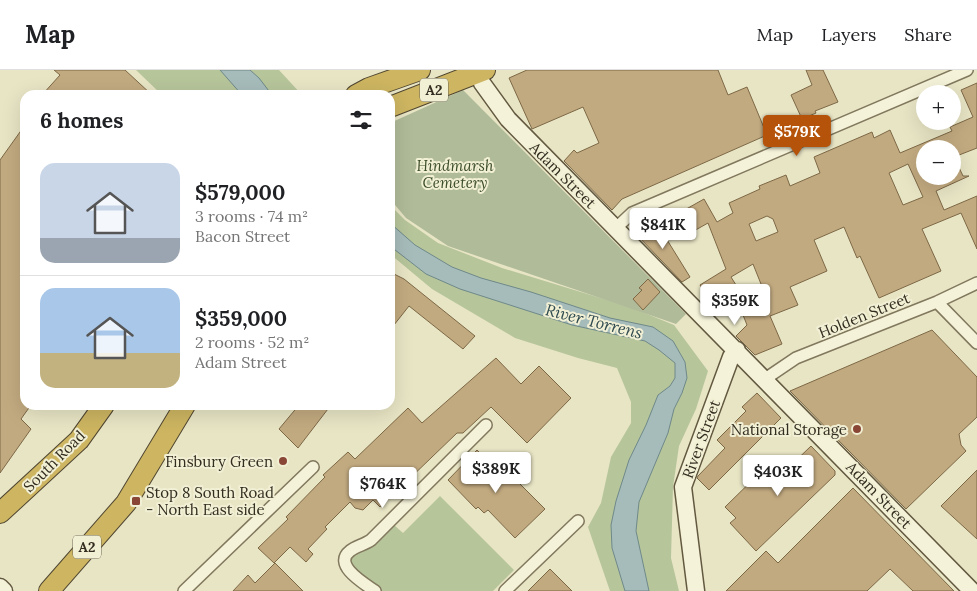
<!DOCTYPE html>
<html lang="en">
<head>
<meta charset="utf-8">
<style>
  :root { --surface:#fff; --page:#f6f6f6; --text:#202124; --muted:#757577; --line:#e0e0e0; --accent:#b45309 }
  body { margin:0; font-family:Lora,serif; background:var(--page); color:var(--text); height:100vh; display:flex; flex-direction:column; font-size:19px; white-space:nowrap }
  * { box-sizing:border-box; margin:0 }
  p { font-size:16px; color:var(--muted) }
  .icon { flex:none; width:28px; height:28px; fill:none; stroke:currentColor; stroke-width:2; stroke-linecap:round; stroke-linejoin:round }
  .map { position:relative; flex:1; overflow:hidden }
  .details { position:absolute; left:20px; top:20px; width:375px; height:320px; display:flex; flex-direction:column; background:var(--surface); border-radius:15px; box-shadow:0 5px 20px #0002 }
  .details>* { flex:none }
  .buttons { position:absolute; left:916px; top:15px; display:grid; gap:10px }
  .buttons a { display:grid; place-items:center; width:45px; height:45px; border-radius:50%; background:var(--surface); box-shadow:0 5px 20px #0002; font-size:25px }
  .price { position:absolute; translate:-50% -42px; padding:0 11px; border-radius:5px; background:#fff; color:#222; font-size:16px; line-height:32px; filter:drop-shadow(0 1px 2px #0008) }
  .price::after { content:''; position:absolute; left:50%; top:30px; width:15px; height:11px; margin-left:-8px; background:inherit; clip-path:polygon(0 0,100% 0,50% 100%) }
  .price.active { background:var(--accent); color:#fff }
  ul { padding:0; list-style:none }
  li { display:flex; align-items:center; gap:15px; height:125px; padding:0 20px }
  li+li { border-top:1px solid var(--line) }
  li span { display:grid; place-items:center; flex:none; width:140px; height:100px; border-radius:15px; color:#555 }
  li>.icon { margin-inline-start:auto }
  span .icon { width:60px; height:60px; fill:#fffc; stroke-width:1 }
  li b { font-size:21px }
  h2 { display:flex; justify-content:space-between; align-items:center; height:60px; padding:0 20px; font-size:21px }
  header { display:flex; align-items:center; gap:30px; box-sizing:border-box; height:70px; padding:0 25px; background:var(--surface); border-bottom:1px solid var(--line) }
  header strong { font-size:24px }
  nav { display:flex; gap:28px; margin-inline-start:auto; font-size:18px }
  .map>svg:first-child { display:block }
  .green { fill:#b7c59b }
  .cemetery { fill:#b0bb99 }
  .water { fill:#a6bcbb; stroke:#6e8989 }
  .building { fill:#c2aa80; stroke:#7d6846; fill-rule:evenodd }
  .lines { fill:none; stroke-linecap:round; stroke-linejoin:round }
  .street-casing { stroke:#81785e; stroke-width:14 }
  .secondary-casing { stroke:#635941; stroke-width:19 }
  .highway-casing { stroke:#504631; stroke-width:22 }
  .street { stroke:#f4f2d8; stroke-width:11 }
  .secondary { stroke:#f4f2d8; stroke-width:16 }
  .highway { stroke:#cdb561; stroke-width:20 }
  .poi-dot { fill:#894635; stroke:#f1efd4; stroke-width:2 }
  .labels { text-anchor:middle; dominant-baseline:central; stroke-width:4; stroke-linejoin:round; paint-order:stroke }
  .shield { fill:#f1efd4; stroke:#6c6756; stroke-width:1 }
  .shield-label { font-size:14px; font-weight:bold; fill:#332d20 }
  .park-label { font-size:15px; font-style:italic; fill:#3c4d29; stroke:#f1efd4 }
  .street-label { font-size:15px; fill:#332d20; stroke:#f1efd4 }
  .poi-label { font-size:15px; fill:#332d20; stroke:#f1efd4; text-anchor:end }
  .water-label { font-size:16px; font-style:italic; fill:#314c51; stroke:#f1efd4 }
</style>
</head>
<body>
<header>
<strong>Map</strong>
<nav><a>Map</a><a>Layers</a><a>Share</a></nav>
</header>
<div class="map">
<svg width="977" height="521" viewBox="0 0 977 521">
  <rect width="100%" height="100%" fill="#e8e5c5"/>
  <path class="green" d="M136,0H279L302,25H162Z
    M390,135L405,150L438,173L502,198L630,237L674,255L708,301L696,339L679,376L673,417L671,488L679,521H610L588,457L601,433L611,387L631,353V332L617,298L578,288L515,268L432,219L390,184Z
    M440,426L514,500L493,521H382L361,507L351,497L349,488L358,481L367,479L394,455L403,463Z"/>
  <path class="cemetery" d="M463,20L686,244L676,254L448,176L406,148L390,129V53Z"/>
  <path class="water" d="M220,0H250L259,8L272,25H242Z
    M390,153L415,175L452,197L481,208L531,222L610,248L653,257L673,271L685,292L687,308L682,323L674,339L668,363L639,432L636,461L649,521H625L612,478L611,455L616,431L629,390L646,355L658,325L670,316L675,308V293L659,280L645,271L572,255L460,219L426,204L390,176Z"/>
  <path class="building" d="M54,0H125L152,25H42L60,5Z
    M527,0H718L728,25L747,17L767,65L622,129L612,140L564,91L574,80L577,83L599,73L583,37L532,59L509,8Z
    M806,0H823L838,32L815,41L816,43L802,49L791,25L812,15Z
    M977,13V78L954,87L963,106H969L936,121L944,140L977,126V179L961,143L922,159L941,201L879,228L860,186L857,188L844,157L814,170L827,201L790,217L798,235L770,246L782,274L755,285L736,266L747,255L741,240L756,234L754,229L765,224L753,194L731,207L736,215L710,230L700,215L726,199L708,153L692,162L681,142L704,129L717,152L733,143L729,133L760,119L759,116L786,105L790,116L820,103L814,87L872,62L874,68L890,60L900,83L952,61L950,57L973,47L961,20ZM925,79H952V106H925ZM908,94L923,127L903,135L889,103ZM767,146L773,149L778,162L756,171L749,154Z
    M25,55V335H31L21,349L31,359L0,403V90Z
    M656,152L690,207L682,212L637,165L638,161Z
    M390,202L404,209L475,266L463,279L409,236L390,260Z
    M648,209L660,222L643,240L633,229L642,220L639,218Z
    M932,260L977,307V347L959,364L961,375L966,381L906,439L790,321Z
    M496,288L521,314L539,296L571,328L527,373L491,337L463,363H457L380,437L373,430L363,440L355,438L350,432L325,457L327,459L308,479L313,484L306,492L290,477L274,493L258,478L288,449L286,447L325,407L323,405L348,382L355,389L408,338L422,353Z
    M757,323L781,348L709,420L697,408L698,406L725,378L717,370L746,341L742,337Z
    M299,335H331L298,378L279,359Z
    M811,376L835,401V405L756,481L730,453L736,448L725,437L772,391L783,403Z
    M477,380L505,409L508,406L515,413L517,411L545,439L515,468L488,440L484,443L478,437L476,439L448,410Z
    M977,400V469L941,436Z
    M853,418L954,521H913L890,499L867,521H726L766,481L778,493Z
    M275,493L303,521H233L248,505L255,513Z
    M550,499L572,521H528Z"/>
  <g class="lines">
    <defs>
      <path id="street" d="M616,158L632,143L967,0
        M937,232L977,273
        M765,309L796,288L937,232L977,213
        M184,521L313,397
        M375,521C365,514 332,495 350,481C356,476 364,475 371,470L486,355
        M505,521L578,451"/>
      <path id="secondary" d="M478,3L482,13L508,49L972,521
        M0,517L4,521
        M696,521L683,417L731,287L737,280"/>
      <path id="highway" d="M356,25L369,18L420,0
        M390,37L485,0
        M0,443L79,370L104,335
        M49,521L126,433L185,335"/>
    </defs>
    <use href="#street" class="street-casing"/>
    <use href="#secondary" class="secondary-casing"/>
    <use href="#highway" class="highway-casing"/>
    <use href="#street" class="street"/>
    <use href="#secondary" class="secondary"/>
    <use href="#highway" class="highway"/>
  </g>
  <g class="poi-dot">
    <circle cx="857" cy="359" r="5"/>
    <circle cx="283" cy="391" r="5"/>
    <rect x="131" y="426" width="10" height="10" rx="2.5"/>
  </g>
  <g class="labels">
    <g class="shield">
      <rect x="420" y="8.5" width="28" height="23" rx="4"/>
      <rect x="73" y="465.5" width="28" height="23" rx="4"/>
    </g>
    <g class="shield-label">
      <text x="434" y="20">A2</text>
      <text x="87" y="477">A2</text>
    </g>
    <g class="park-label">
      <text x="455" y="95">Hindmarsh<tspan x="455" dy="17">Cemetery</tspan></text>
    </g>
    <g class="street-label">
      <text transform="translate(563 105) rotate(45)">Adam Street</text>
      <text transform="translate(864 245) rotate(-22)">Holden Street</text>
      <text transform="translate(701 369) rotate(-70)">River Street</text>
      <text transform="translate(54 391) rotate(-45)">South Road</text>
      <text transform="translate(879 425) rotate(46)">Adam Street</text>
    </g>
    <g class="poi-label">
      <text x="847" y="359">National Storage</text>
      <text x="273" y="391">Finsbury Green</text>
      <text x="146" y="422" text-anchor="start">Stop 8 South Road<tspan x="146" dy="17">- North East side</tspan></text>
    </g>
    <g class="water-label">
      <text transform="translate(594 251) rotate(14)">River Torrens</text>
    </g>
  </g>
</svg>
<div class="buttons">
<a>+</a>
<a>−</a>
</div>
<b class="price active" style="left:797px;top:87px">$579K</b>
<b class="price" style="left:663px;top:180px">$841K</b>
<b class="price" style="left:735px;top:256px">$359K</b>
<b class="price" style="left:496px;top:424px">$389K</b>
<b class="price" style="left:778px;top:427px">$403K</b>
<b class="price" style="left:383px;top:439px">$764K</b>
<section class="details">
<h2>6 homes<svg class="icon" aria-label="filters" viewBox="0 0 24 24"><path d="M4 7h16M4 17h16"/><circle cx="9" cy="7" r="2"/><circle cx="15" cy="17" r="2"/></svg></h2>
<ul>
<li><span style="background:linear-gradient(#c9d6e8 75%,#9aa5b1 0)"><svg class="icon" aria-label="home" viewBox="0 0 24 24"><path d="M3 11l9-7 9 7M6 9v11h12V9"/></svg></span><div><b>$579,000</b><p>3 rooms · 74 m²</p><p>Bacon Street</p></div></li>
<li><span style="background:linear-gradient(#a9c7e8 65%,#c2b280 0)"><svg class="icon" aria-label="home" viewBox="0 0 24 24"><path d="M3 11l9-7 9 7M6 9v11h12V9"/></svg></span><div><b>$359,000</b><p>2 rooms · 52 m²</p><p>Adam Street</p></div></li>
</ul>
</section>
</div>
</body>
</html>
